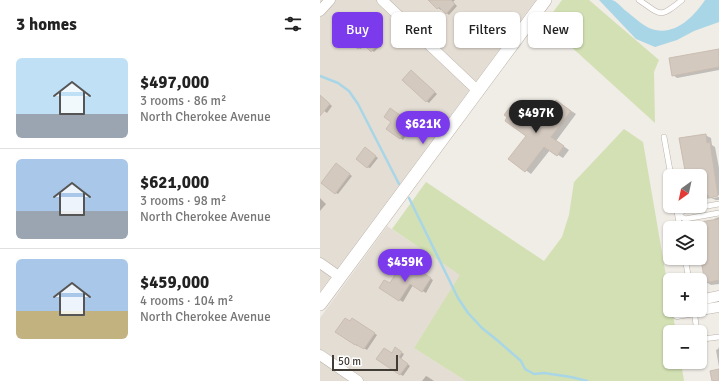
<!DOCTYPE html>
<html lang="en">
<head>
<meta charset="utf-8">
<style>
  :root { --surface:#fff; --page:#f6f6f6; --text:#222; --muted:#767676; --line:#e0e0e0; --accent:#7c3aed }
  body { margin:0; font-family:Signika,sans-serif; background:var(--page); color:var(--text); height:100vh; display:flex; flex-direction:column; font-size:15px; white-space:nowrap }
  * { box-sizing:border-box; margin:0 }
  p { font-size:13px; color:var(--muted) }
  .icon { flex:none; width:22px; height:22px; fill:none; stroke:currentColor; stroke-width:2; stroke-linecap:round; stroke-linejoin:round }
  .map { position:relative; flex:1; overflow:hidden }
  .sheet { display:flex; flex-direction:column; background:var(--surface); width:320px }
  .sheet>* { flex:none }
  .guide { position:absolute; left:12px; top:12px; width:327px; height:36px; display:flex; gap:8px }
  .needle { width:26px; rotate:213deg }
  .buttons { position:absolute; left:343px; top:169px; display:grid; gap:8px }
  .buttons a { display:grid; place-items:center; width:44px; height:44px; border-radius:6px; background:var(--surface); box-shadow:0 1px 3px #0004; font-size:20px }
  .scale { position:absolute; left:12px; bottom:10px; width:66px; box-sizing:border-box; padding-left:4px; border:2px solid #423c36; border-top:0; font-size:11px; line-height:14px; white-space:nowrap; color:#423c36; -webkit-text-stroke:3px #fff; paint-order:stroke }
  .price { position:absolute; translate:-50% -34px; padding:0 9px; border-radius:14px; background:var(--accent); color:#fff; font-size:13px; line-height:26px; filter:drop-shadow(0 1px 2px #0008) }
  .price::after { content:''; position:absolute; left:50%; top:24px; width:12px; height:9px; margin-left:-6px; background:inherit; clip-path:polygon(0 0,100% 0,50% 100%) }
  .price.current { background:#222; color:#fff }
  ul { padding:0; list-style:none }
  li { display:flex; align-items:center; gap:12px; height:100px; padding:0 16px }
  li+li { border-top:1px solid var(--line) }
  li span { display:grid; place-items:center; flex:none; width:112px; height:80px; border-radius:6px; color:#555 }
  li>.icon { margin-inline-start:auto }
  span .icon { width:48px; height:48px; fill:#fffc; stroke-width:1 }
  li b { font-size:17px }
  h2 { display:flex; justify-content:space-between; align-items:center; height:48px; padding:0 16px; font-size:17px }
  .pill { padding:0 14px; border-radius:6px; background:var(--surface); box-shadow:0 1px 3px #0004; font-size:14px; line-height:36px }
  .pill.current { background:var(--accent); color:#fff }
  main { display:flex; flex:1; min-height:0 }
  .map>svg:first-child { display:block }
  .residential { fill:#e4ddd4 }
  .green { fill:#d2e0b3 }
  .water { fill:#a9d6e6 }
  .shadow { fill:#0003 }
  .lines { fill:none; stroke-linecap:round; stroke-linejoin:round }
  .stream { stroke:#a9d6e6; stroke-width:2.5 }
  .building { fill:#d4c9bf; stroke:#cabdb1 }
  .service-casing { stroke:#bbb2a9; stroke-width:6 }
  .minor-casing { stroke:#bbb2a9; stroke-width:11 }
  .tertiary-casing { stroke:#bbb2a9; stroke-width:14 }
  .service { stroke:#fff; stroke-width:5 }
  .minor { stroke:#fff; stroke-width:10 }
  .tertiary { stroke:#fff; stroke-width:13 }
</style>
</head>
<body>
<main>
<section class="sheet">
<h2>3 homes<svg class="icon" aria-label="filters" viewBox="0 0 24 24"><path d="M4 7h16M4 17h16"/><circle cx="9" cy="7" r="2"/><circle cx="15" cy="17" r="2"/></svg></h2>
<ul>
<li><span style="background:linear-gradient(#bfe0f5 70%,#9aa5b1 0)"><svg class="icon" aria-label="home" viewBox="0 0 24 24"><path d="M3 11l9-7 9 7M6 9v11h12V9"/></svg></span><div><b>$497,000</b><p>3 rooms · 86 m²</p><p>North Cherokee Avenue</p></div></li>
<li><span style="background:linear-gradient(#a9c7e8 65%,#9aa5b1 0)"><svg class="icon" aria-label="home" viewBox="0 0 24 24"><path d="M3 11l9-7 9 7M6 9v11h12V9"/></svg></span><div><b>$621,000</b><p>3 rooms · 98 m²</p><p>North Cherokee Avenue</p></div></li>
<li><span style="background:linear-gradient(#a9c7e8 65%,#c2b280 0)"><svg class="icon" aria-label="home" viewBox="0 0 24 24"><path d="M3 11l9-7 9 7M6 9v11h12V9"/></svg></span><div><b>$459,000</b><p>4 rooms · 104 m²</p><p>North Cherokee Avenue</p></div></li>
</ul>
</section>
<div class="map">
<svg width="399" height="381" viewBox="0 0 399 381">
  <rect width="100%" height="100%" fill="#f0ece6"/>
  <path class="residential" d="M0,0H216L0,292Z
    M67,226L141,275L94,348L146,381H0V318Z"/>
  <path class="green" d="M242,0H269L339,60L334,72L335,123L225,23Z
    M304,129L323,142L350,299V310H352L356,332H350V362H361L364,381H146L94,348L140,275L72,229L106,182L224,261L242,237L249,215L254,182Z"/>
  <path class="water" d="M279,0C283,0 288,0 292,0C297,1 302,8 306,11C314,17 321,24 329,28C353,38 373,18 385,0H399V22L374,31L357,40L335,47L316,39Z"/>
  <path class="shadow" d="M112,0H135L133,2L137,6L129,15L122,9L121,10L118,8L111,2Z
    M148,19L168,36L161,44L155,40H154L151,39L145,30Z
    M38,22L62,44L54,52L45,44L41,49L38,48Z
    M399,51V70L357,78L353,75Z
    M91,71L117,94L109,103L83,80Z
    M0,95L12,106L7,113L0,108Z
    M242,105L256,114L236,141L249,150L243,158L230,150L211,174L190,159L219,125Z
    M70,110L93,125L83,140L67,129L73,121Z
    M385,135L391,138L392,145L395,147L399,168V195L391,196L393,198L399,197V200H396L391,198L380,200V176H367Z
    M48,150L58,158L50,168L47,167Z
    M19,166L32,176L18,194L16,193Z
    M0,198L6,204L0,211Z
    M399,217V284L391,285L386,282L380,248V228H377L376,224L395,221L394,219Z
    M91,266L113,280L106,293L93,285L83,302L60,288L70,285L85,275Z
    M32,319L57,335L47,350L38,344L37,346L35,344L16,331L30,322Z
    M399,347V367L396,350L398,349Z
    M75,349L84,354L81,359L90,366L83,376L58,359L72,354Z
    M106,376L108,377L114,381H102Z"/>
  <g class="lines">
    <path class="stream" d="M0,76L18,83L29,91L38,104L79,184
      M89,198L138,298L148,313L162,328L177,340L201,361L205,369L214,374L224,373L251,377L267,381"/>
  </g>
  <path class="building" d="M108,0H131L135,4L126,14L119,7L117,9Z
    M145,16L166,34L158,43L152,39L151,40L142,32L143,31L137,25Z
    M35,19L60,42L51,52L42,43L38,49L32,44L37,39L26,29Z
    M399,49V67L352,76L349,58Z
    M91,70L115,92L106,102L82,80Z
    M0,95L10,104L0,116Z
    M236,100L251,111L231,137L244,146L237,156L224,147L205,172L188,159L206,136L185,121L187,117L184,115L190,107L193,110L195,107L219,125Z
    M70,108L91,123L80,139L66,129L71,122L64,117Z
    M386,134L387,143L390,142L398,196L389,198L388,195L380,196V176H366L359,138Z
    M45,147L56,156L47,168L36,159Z
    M16,163L30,174L15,194L1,183Z
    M399,219V280L385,283L380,254V222Z
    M90,265L111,278L102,292L90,284L79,301L59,288L64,280L70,283L78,270L84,274Z
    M25,318L30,321L32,318L55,333L44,349L35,344V345L15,332Z
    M75,347L82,352L79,357L88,364L80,375L56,359L64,348L72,353Z
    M399,369V381H392L390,371Z"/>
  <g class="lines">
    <defs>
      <path id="service" d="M319,0C342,16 340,18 362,0
        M344,137L351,176
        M399,204L364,210L358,215L365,219L399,213
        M356,206L360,228
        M365,258L369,280
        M374,310L377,332
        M380,338L383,339L399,337"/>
      <path id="minor" d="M62,0L158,91
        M0,11L10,0
        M0,263L20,277
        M380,300L399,296
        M357,314L399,307
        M0,355L38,381"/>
      <path id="tertiary" d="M0,304L225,0"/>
    </defs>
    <use href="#service" class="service-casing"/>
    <use href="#minor" class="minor-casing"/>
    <use href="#tertiary" class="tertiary-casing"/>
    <use href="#service" class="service"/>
    <use href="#minor" class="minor"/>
    <use href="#tertiary" class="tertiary"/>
  </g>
</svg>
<div class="buttons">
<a><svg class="needle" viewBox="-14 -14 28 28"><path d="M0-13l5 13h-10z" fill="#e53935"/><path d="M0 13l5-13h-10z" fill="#767676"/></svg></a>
<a><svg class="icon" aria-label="layers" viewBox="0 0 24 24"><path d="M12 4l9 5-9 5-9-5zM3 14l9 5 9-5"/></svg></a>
<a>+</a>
<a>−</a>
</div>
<div class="scale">50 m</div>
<b class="price current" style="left:216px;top:134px">$497K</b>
<b class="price" style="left:103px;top:145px">$621K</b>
<b class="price" style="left:85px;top:283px">$459K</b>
<div class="guide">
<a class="pill current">Buy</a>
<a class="pill">Rent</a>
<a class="pill">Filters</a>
<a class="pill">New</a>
</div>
</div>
</main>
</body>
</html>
